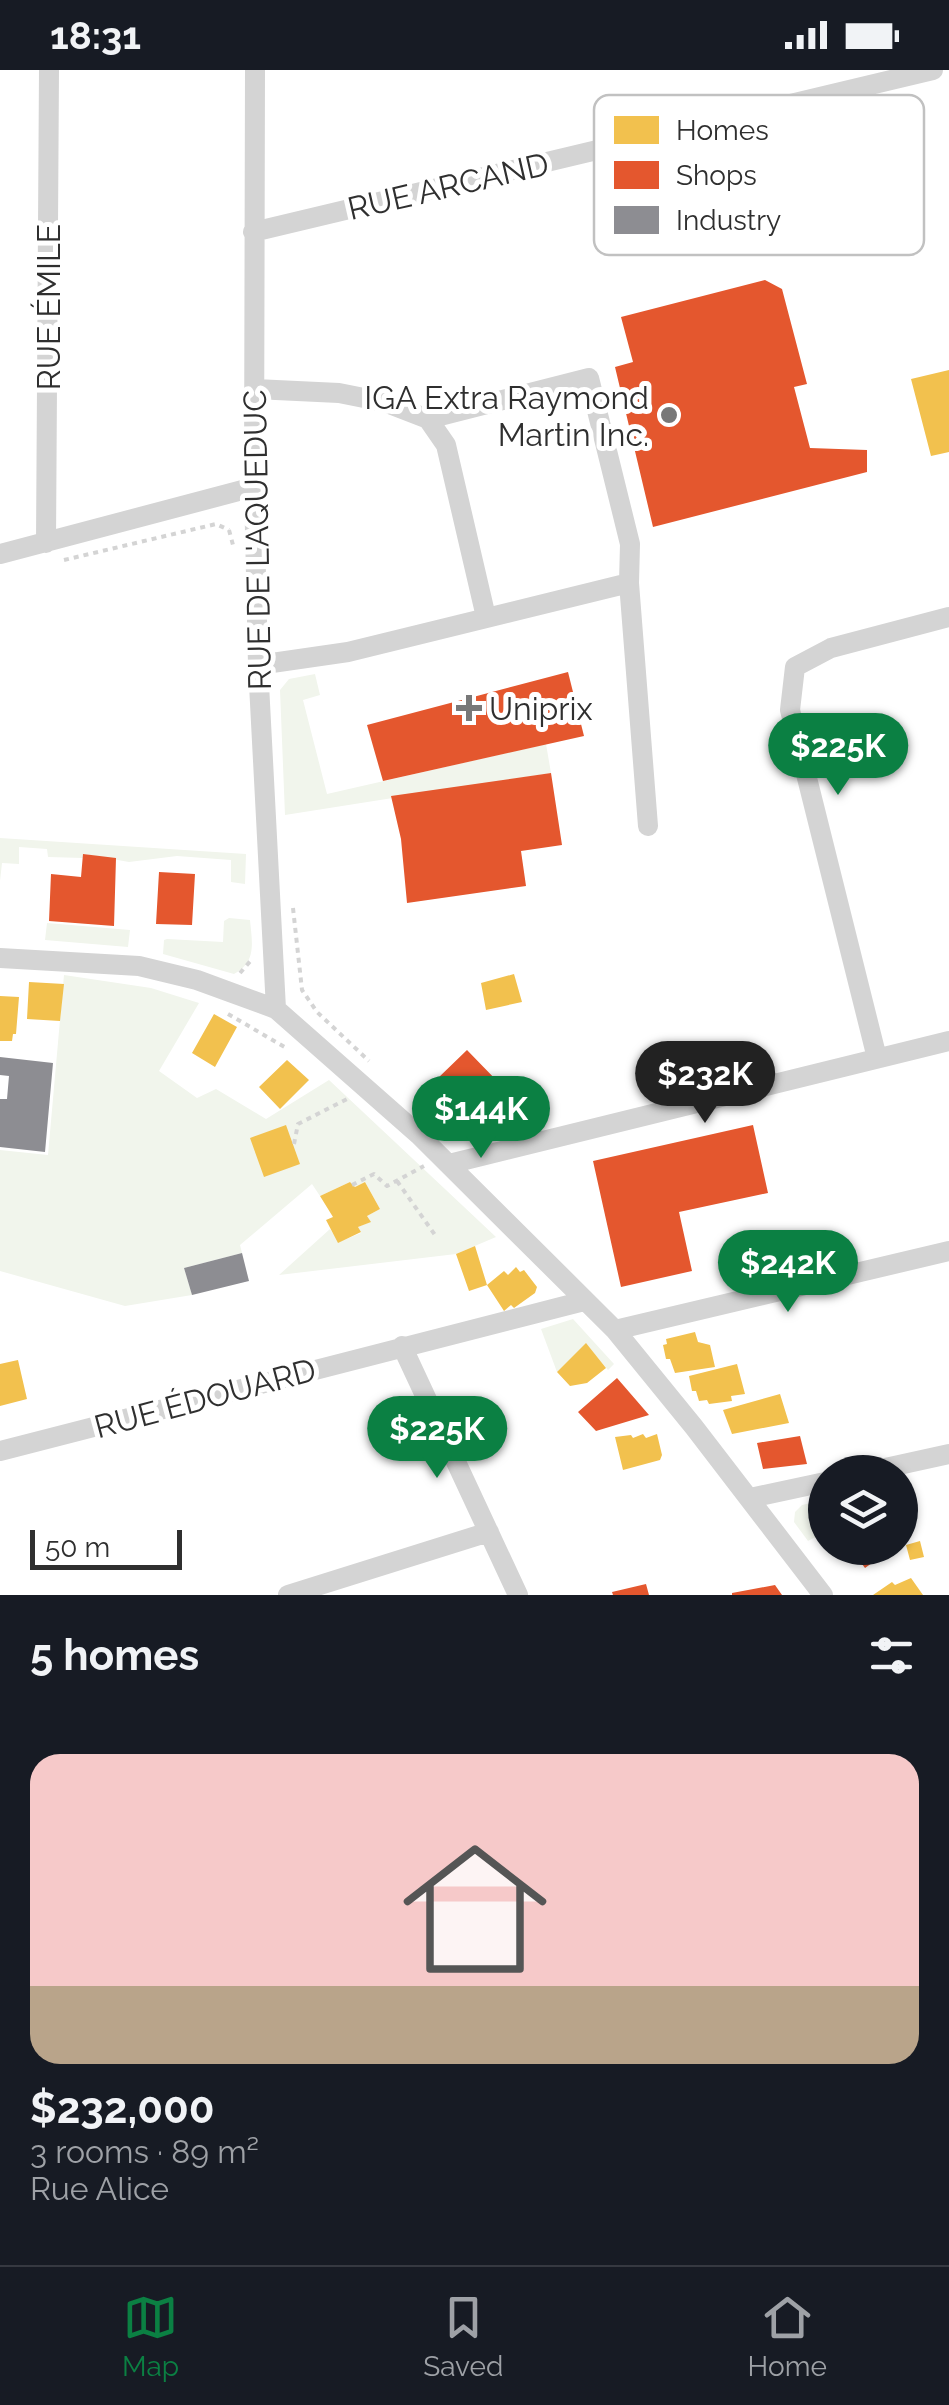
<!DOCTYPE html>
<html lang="en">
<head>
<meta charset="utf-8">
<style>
  :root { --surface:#171b24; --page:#20242c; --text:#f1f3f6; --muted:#9ea1a6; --line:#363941; --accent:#0b8043 }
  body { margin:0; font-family:Raleway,sans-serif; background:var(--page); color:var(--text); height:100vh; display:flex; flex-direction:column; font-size:38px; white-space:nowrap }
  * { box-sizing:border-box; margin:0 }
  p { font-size:32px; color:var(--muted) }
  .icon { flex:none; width:55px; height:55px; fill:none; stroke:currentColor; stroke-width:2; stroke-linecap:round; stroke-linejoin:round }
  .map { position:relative; height:1525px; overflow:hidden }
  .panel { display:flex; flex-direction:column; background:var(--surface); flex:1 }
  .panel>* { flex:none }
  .tools { position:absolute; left:808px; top:1385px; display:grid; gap:20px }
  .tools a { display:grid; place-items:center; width:110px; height:110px; border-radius:50%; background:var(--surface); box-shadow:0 2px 8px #0004; font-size:50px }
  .scale { position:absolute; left:30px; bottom:25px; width:152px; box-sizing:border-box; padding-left:10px; border:5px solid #2f2f2f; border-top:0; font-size:28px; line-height:35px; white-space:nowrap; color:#2f2f2f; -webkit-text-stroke:8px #fff; paint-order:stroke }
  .price { position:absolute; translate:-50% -85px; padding:0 22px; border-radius:35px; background:var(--accent); color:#fff; font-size:32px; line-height:65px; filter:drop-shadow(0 2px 5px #0008) }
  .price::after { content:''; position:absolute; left:50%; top:60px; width:30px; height:22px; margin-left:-15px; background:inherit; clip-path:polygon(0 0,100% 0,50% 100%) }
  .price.on { background:#222; color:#fff }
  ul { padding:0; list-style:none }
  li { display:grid; align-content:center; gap:20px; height:530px; padding:0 30px }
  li+li { border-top:2px solid var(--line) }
  li span { display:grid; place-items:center; height:310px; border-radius:30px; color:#555 }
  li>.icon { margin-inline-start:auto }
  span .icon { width:180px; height:180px; fill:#fffc; stroke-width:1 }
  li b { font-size:42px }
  h2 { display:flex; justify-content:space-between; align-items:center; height:120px; padding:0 30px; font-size:42px }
  .status { display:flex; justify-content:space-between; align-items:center; height:70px; padding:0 50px; background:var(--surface); direction:ltr }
  .status svg { height:28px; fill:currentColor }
  .menu { display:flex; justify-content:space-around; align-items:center; height:140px; border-top:2px solid var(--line); background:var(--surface); font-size:28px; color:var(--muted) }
  .menu a { display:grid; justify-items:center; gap:5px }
  .menu .on { color:var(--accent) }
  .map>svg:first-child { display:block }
  .green { fill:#f1f5ec }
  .homes { fill:#f2c14e }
  .shops { fill:#e4572e }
  .industry { fill:#8d8d92 }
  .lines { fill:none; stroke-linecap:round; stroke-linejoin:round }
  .path { stroke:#d4d4d4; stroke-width:4; stroke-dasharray:5 5; stroke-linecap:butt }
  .minor { stroke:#d4d4d4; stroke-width:20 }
  .poi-dot { fill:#787878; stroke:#fff; stroke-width:4 }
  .labels { text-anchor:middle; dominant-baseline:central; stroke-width:10; stroke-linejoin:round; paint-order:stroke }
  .street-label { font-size:32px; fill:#2f2f2f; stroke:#fff }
  .poi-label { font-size:32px; fill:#2f2f2f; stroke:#fff; text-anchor:end }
  .key { fill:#fff; stroke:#c1c1c1; stroke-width:2.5 }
  .key-label { font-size:28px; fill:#2f2f2f }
</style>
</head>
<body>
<div class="status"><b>18:31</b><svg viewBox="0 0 49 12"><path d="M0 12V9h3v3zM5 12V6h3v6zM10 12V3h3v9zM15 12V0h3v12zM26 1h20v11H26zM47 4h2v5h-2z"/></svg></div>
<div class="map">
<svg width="949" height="1525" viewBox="0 0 949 1525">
  <rect width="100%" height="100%" fill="#fff"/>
  <path class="green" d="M315,604L320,625L303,630L327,724L546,674L551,703L285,745L280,620L289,609Z
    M0,768L246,784L245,814L231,812V790L177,786L129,792L84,784L83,788L48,787L47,779L19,777V794L2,793L0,811Z
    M229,848L250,850C252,872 257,892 234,904L163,884L164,870L167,869L223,872L224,851Z
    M47,853L130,860L128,877L45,870Z
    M64,905L151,918L199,933L159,1001L197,1028L216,1019L266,1049L329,1010L496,1167L456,1184L279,1205L330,1159L339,1172L361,1163L358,1157L370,1152L367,1146L380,1139L365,1112L355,1117L350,1112L320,1126L312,1114L240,1175L242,1183L184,1198L192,1225L125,1236L0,1201V1080L48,1085Z
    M573,1249L614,1294L608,1300L586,1274L557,1302L541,1259Z
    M825,1430V1462L808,1471L794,1452L795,1442L802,1435Z"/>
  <path class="homes" d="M949,300V382L931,386L911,309Z
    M514,904L522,932L486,940L481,913Z
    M29,912L64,914L60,951L27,949Z
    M0,926L19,927L16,964H13L12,971H0Z
    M214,944L237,957L215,997L192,983Z
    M287,990L309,1010L280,1039L259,1017Z
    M286,1055L300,1094L264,1107L250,1068Z
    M350,1112L355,1117L365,1112L380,1139L367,1146L371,1152L358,1157L361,1162L338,1173L326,1150L333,1147L320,1126Z
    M475,1176L487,1215L469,1221L456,1184Z
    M516,1197L520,1202L524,1200L537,1217L535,1223L514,1238L511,1235L504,1241L487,1215L504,1201L508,1205Z
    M695,1262L698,1272L710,1275L715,1297L675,1303L670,1289H666L663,1275L667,1274L666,1269Z
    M586,1273L606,1298L587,1313L570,1316L557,1302Z
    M18,1290L27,1329L0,1336V1294Z
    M737,1294L745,1324L731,1326L732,1331L709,1334L707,1330L699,1331L696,1321H692L689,1306Z
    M780,1324L789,1353L732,1364L723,1340Z
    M643,1364L646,1368L657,1364L662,1385L660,1390L623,1400L615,1367L631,1365L633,1368Z
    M920,1471L924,1487L910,1490L906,1475Z
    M911,1508L923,1525H873L892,1512L895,1515Z"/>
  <path class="shops" d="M765,210L782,219L807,314L794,317L810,378L867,380V402L653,457L615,297L633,292L621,247Z
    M568,602L584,666L383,711L367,655Z
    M551,703L562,775L521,781L526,816L407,833L401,769L391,726Z
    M83,784L116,788L114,856L49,851L51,804L81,807Z
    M159,802L195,804L192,855L156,854Z
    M467,980L500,1014L481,1033L464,1016L454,1026L437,1009Z
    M753,1055L768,1123L679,1142L692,1201L621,1217L593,1091Z
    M617,1308L649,1345L596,1361L578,1342Z
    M800,1366L807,1394L763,1399L757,1373Z
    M850,1478H888L890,1480L865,1498Z
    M646,1514L649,1525H613L612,1522Z
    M775,1515L782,1525H732V1523Z"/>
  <path class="industry" d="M0,987L53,993L45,1082L0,1077V1029H7L9,1006L0,1005Z
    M242,1183L249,1211L192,1225L184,1198Z"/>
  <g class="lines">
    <path class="path" d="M229,460L233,475
      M64,490L216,454L229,460
      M293,838L302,920L317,942L369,991
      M240,903L253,888
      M228,944L288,979
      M294,1074L298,1054L349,1028
      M397,1111L435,1165
      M352,1115L374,1104L387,1116L424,1096"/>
    <path class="minor" d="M255,0L254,417L258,595L276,939
      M253,162L933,0
      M255,319L339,323L384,332L428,349L589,308L630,474L629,513
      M428,349L446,375L486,547
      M46,473L49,0
      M0,484L254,417
      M258,595L348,582L629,513L648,756
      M0,888L139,896L197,910L276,939L419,1065L615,1260L694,1357L823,1525
      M877,988L790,640L795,597L831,578L949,547
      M449,1094L949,971
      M615,1260L949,1181
      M402,1276L518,1525
      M0,1381L584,1231
      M867,1402L949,1384
      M750,1428L825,1412
      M288,1525L489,1462"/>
  </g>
  <g class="poi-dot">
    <circle cx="669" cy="345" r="10"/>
    <path d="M464 623h10v10h10v10h-10v10h-10v-10h-10v-10h10z"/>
  </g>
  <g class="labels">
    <g class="street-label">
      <text transform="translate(448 116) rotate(-13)">RUE ARCAND</text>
      <text transform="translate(48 237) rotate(-90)">RUE ÉMILE</text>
      <text transform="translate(257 470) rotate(-91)">RUE DE L'AQUEDUC</text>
      <text transform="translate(205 1328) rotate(-15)">RUE ÉDOUARD</text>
    </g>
    <g class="poi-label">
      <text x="649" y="327">IGA Extra Raymond<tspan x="649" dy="37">Martin Inc.</tspan></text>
      <text x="489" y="638" text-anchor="start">Uniprix</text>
    </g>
  </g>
  <rect x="594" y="25" width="330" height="160" rx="15" class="key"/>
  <rect x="614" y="46" width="45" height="28" fill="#f2c14e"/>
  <rect x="614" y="91" width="45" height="28" fill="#e4572e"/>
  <rect x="614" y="136" width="45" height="28" fill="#8d8d92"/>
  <g class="key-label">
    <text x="676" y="70">Homes</text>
    <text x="676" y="115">Shops</text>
    <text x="676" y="160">Industry</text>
  </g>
</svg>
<div class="tools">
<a><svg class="icon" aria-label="layers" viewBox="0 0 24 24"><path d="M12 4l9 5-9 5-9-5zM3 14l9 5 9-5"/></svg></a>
</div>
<div class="scale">50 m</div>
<b class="price" style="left:838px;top:728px">$225K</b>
<b class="price on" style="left:705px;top:1056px">$232K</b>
<b class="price" style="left:481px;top:1091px">$144K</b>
<b class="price" style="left:788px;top:1245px">$242K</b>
<b class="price" style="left:437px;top:1411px">$225K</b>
</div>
<section class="panel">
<h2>5 homes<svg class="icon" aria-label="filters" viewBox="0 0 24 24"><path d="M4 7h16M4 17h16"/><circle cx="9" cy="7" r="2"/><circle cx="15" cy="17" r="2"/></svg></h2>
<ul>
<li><span style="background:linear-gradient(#f6c9c9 75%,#b9a48a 0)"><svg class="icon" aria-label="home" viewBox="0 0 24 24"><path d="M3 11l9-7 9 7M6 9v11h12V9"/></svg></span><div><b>$232,000</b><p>3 rooms · 89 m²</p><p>Rue Alice</p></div></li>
</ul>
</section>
<nav class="menu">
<a class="on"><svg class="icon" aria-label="map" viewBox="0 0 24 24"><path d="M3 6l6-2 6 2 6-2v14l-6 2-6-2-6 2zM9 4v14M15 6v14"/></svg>Map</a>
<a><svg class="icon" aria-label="saved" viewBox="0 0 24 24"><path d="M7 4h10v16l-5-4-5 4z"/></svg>Saved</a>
<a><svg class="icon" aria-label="home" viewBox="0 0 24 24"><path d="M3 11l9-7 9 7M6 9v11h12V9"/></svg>Home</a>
</nav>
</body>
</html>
